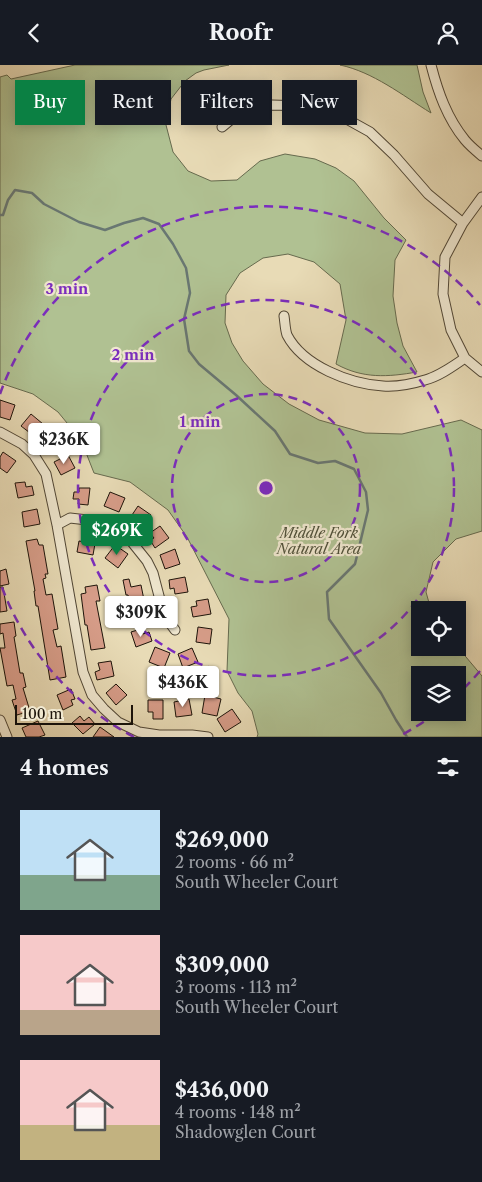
<!DOCTYPE html>
<html lang="en">
<head>
<meta charset="utf-8">
<style>
  :root { --surface:#171b24; --page:#242831; --text:#f1f3f6; --muted:#9ea1a6; --accent:#0b8043 }
  body { margin:0; font-family:"Libre Caslon Text",serif; background:var(--page); color:var(--text); height:100vh; display:flex; flex-direction:column; font-size:19px; white-space:nowrap }
  * { box-sizing:border-box; margin:0 }
  p { font-size:16px; color:var(--muted) }
  .icon { flex:none; width:28px; height:28px; fill:none; stroke:currentColor; stroke-width:2; stroke-linecap:round; stroke-linejoin:round }
  .map { position:relative; height:672px; overflow:hidden }
  .drawer { display:flex; flex-direction:column; background:var(--surface); flex:1 }
  .drawer>* { flex:none }
  .top-card { position:absolute; left:15px; top:15px; width:452px; height:45px; display:flex; gap:10px }
  .controls { position:absolute; left:411px; top:536px; display:grid; gap:10px }
  .controls a { display:grid; place-items:center; width:55px; height:55px; border-radius:0px; background:var(--surface); box-shadow:0 2px 12px #0003; font-size:25px }
  .scale { position:absolute; left:15px; bottom:12px; width:118px; box-sizing:border-box; padding-left:5px; border:2px solid #1d140a; border-top:0; font-size:14px; line-height:18px; white-space:nowrap; color:#1d140a; -webkit-text-stroke:4px #f0e8d0; paint-order:stroke }
  .price { position:absolute; translate:-50% -42px; padding:0 11px; border-radius:5px; background:#fff; color:#222; font-size:16px; line-height:32px; filter:drop-shadow(0 1px 2px #0008) }
  .price::after { content:''; position:absolute; left:50%; top:30px; width:15px; height:11px; margin-left:-8px; background:inherit; clip-path:polygon(0 0,100% 0,50% 100%) }
  .price.active { background:var(--accent); color:#fff }
  ul { padding:0; list-style:none }
  li { display:flex; align-items:center; gap:15px; height:125px; padding:0 20px }
  li span { display:grid; place-items:center; flex:none; width:140px; height:100px; border-radius:0px; color:#555 }
  li>.icon { margin-inline-start:auto }
  span .icon { width:60px; height:60px; fill:#fffc; stroke-width:1 }
  li b { font-size:21px }
  h2 { display:flex; justify-content:space-between; align-items:center; height:60px; padding:0 20px; font-size:21px }
  .tag { padding:0 18px; border-radius:0px; background:var(--surface); box-shadow:0 2px 12px #0003; font-size:18px; line-height:45px }
  .tag.active { background:var(--accent); color:#fff }
  header { display:flex; justify-content:space-between; align-items:center; height:65px; padding:0 20px; background:var(--surface); font-size:22px; font-weight:700 }
  .map>svg:first-child { display:block }
  .green { fill:#b0c192; stroke:#666a4e; fill-rule:evenodd }
  .lines { fill:none; stroke-linecap:round; stroke-linejoin:round }
  .stream { stroke:#697772; stroke-width:2.5 }
  .building { fill:#d79d89; stroke:#1d140a }
  .minor-casing { stroke:#504635; stroke-width:11 }
  .minor { stroke:#f0e8d0; stroke-width:9 }
  .ring { fill:none; stroke:#7b2cbf; stroke-width:2.5; stroke-dasharray:9 6 }
  .labels { text-anchor:middle; dominant-baseline:central; stroke-width:4.5; stroke-linejoin:round; paint-order:stroke }
  .park-label { font-size:14px; font-style:italic; fill:#50513a; stroke:#f0e8d0 }
  .centre { fill:#7b2cbf; stroke:#f0e8d0; stroke-width:2.5 }
  .ring-label { font-size:15px; text-anchor:middle; font-weight:bold; fill:#7b2cbf; stroke:#f0e8d0; stroke-width:4.5; stroke-linejoin:round; paint-order:stroke }
</style>
</head>
<body>
<header><svg class="icon" aria-label="back" viewBox="0 0 24 24"><path d="M15 5l-7 7 7 7"/></svg>Roofr<svg class="icon" aria-label="person" viewBox="0 0 24 24"><circle cx="12" cy="8" r="4"/><path d="M4 21q1-7 8-7t8 7"/></svg></header>
<div class="map">
<svg width="482" height="672" viewBox="0 0 482 672">
  <rect width="100%" height="100%" fill="#e8dbb6"/>
  <filter id="stains"><feTurbulence type="fractalNoise" baseFrequency=".004" numOctaves="4"/><feColorMatrix values="0 0 0 0 .2 0 0 0 0 .09 0 0 0 0 .02 0 0 0 .5 -.17"/></filter>
  <radialGradient id="worn" r=".72"><stop offset=".6" stop-color="#630" stop-opacity="0"/><stop offset="1" stop-color="#630" stop-opacity=".3"/></radialGradient>
  <path class="green" d="M75,0H229L204,5L196,8L185,16L171,34L166,60L173,87L188,106L211,116L237,115L260,96L285,89L315,94L336,103L354,116L384,153L406,175L395,195L393,231L397,258L403,281L417,307C388,312 363,314 336,299L346,255L340,219L314,197L288,189L263,193L240,208L226,230L225,258L232,278L243,296L263,319L289,339L319,355L365,368L402,369L461,355L482,365V466L456,474L433,497L426,527L431,545H420V582L457,583L466,592L482,611V672H257L258,669L252,646L238,628L227,606L229,554L187,472L168,445L130,417L94,408L81,375L58,347L33,329L0,318V12L7,10L11,14ZM420,610H458V648H420Z
    M340,0H417L423,27L431,48C402,30 373,7 340,0Z"/>
  <g class="lines">
    <path class="stream" d="M0,150H3L8,135L15,125L32,128L44,139L79,157L105,165L124,158L143,153L159,159L173,179L186,203L190,228L184,254L189,286L199,299L236,330L275,366L290,389L318,398L335,396L354,404L366,427L368,445L355,499L327,527L329,554L381,628L396,655L407,672"/>
  </g>
  <path class="building" d="M0,335L15,340L10,355L0,352Z
    M31,349L43,359L34,371L21,361Z
    M56,364L65,376L51,386L45,378L49,375L46,371Z
    M3,387L16,396L7,408L0,403V392Z
    M68,390L75,403L61,410L54,397Z
    M25,417L26,422L32,421L34,430L18,433L15,418Z
    M79,423H90L88,440L78,439L79,434H73L74,427H79Z
    M110,427L125,433L119,447L104,441Z
    M138,441L151,450L144,460L139,457L136,462L128,456Z
    M37,444L40,459L24,462L22,447Z
    M160,461L169,473L155,483L150,475L154,473L150,468Z
    M86,472L96,473L93,490L77,487L79,476L85,477Z
    M37,474L39,480H43L48,509H45L46,513L43,514L46,530L52,529L58,564L53,565L57,582L61,581L66,612L50,615L38,541H36L34,526H35L26,476Z
    M115,480L128,489L118,503L105,493Z
    M175,484L180,499L165,504L160,490Z
    M6,504L9,519L0,521V506Z
    M185,512L188,527L175,529L174,523L170,524L169,515Z
    M129,514L131,522L141,520L147,550L132,553L128,530H126L123,515Z
    M97,520L100,536H96L105,583L91,585L87,560H85L81,529L86,528L85,522Z
    M0,522H3L7,546L0,547Z
    M208,534L211,549L193,552L191,542L197,541L196,536Z
    M14,557L16,571L14,572L20,608H23L26,622L23,623L30,646L17,650L12,635L16,634L13,620L7,621L0,583H5L3,568L0,569V559Z
    M198,562L212,564L210,579L196,577Z
    M141,564L143,569L149,567L152,576L136,582L131,567Z
    M155,582L170,588L164,603L149,597Z
    M192,583L198,597L183,603L178,589Z
    M111,596L114,611L97,615L95,607L100,605L98,598Z
    M116,619L127,630L116,640L106,628Z
    M71,624L75,634L71,635L73,640L63,645L57,630Z
    M205,630L221,634L217,651L202,648Z
    M189,634L192,650L176,652L174,637Z
    M148,635H163V654H153V647H148Z
    M232,644L241,657L225,667L217,654Z
    M80,651L84,656L89,652L95,659L83,669L72,658Z
    M38,656L45,670L39,672H26L22,663Z
    M100,662L114,672H93Z"/>
  <g class="lines">
    <defs>
      <path id="minor" d="M431,0C438,27 447,53 465,75C470,81 476,86 482,91
        M222,62L240,47L272,40L304,41L334,47L370,67L394,90L428,129L463,158
        M482,132L463,158L445,192L443,229L451,265L465,293L482,307
        M284,251C285,257 285,264 287,270C303,301 350,319 383,321C397,322 412,319 425,315C440,311 453,301 465,293
        M0,367L22,379L34,390L46,409L57,460L83,607L92,630L104,644L118,657L139,667L159,670H192L208,672
        M57,460L70,453L96,456L116,464L131,476L147,496L153,508L164,550L175,565
        M0,655L7,672"/>
    </defs>
    <use href="#minor" class="minor-casing"/>
    <use href="#minor" class="minor"/>
  </g>
  <g class="ring">
    <circle cx="266" cy="423" r="94"/>
    <circle cx="266" cy="423" r="188"/>
    <path d="M480 606A282 282 0 0 1 458 629M436 648A282 282 0 0 1 398 672M134 672A282 282 0 0 1 0 517M0 329A282 282 0 0 1 480 240"/>
  </g>
  <g class="labels">
    <g class="park-label">
      <text x="319" y="468">Middle Fork<tspan x="319" dy="16">Natural Area</tspan></text>
    </g>
  </g>
  <circle cx="266" cy="423" r="8" class="centre"/>
  <g class="ring-label">
    <text x="67" y="229">3 min</text>
    <text x="133" y="295">2 min</text>
    <text x="200" y="362">1 min</text>
  </g>
  <rect width="100%" height="100%" filter="url(#stains)"/>
  <rect width="100%" height="100%" fill="url(#worn)"/>
</svg>
<div class="controls">
<a><svg class="icon" aria-label="locate" viewBox="0 0 24 24"><circle cx="12" cy="12" r="6"/><path d="M12 2v4M12 18v4M2 12h4M18 12h4"/></svg></a>
<a><svg class="icon" aria-label="layers" viewBox="0 0 24 24"><path d="M12 4l9 5-9 5-9-5zM3 14l9 5 9-5"/></svg></a>
</div>
<div class="scale">100 m</div>
<b class="price" style="left:64px;top:400px">$236K</b>
<b class="price active" style="left:117px;top:491px">$269K</b>
<b class="price" style="left:141px;top:573px">$309K</b>
<b class="price" style="left:183px;top:643px">$436K</b>
<div class="top-card">
<a class="tag active">Buy</a>
<a class="tag">Rent</a>
<a class="tag">Filters</a>
<a class="tag">New</a>
</div>
</div>
<section class="drawer">
<h2>4 homes<svg class="icon" aria-label="filters" viewBox="0 0 24 24"><path d="M4 7h16M4 17h16"/><circle cx="9" cy="7" r="2"/><circle cx="15" cy="17" r="2"/></svg></h2>
<ul>
<li><span style="background:linear-gradient(#bfe0f5 65%,#7fa58c 0)"><svg class="icon" aria-label="home" viewBox="0 0 24 24"><path d="M3 11l9-7 9 7M6 9v11h12V9"/></svg></span><div><b>$269,000</b><p>2 rooms · 66 m²</p><p>South Wheeler Court</p></div></li>
<li><span style="background:linear-gradient(#f6c9c9 75%,#b9a48a 0)"><svg class="icon" aria-label="home" viewBox="0 0 24 24"><path d="M3 11l9-7 9 7M6 9v11h12V9"/></svg></span><div><b>$309,000</b><p>3 rooms · 113 m²</p><p>South Wheeler Court</p></div></li>
<li><span style="background:linear-gradient(#f6c9c9 65%,#c2b280 0)"><svg class="icon" aria-label="home" viewBox="0 0 24 24"><path d="M3 11l9-7 9 7M6 9v11h12V9"/></svg></span><div><b>$436,000</b><p>4 rooms · 148 m²</p><p>Shadowglen Court</p></div></li>
</ul>
</section>
</body>
</html>
